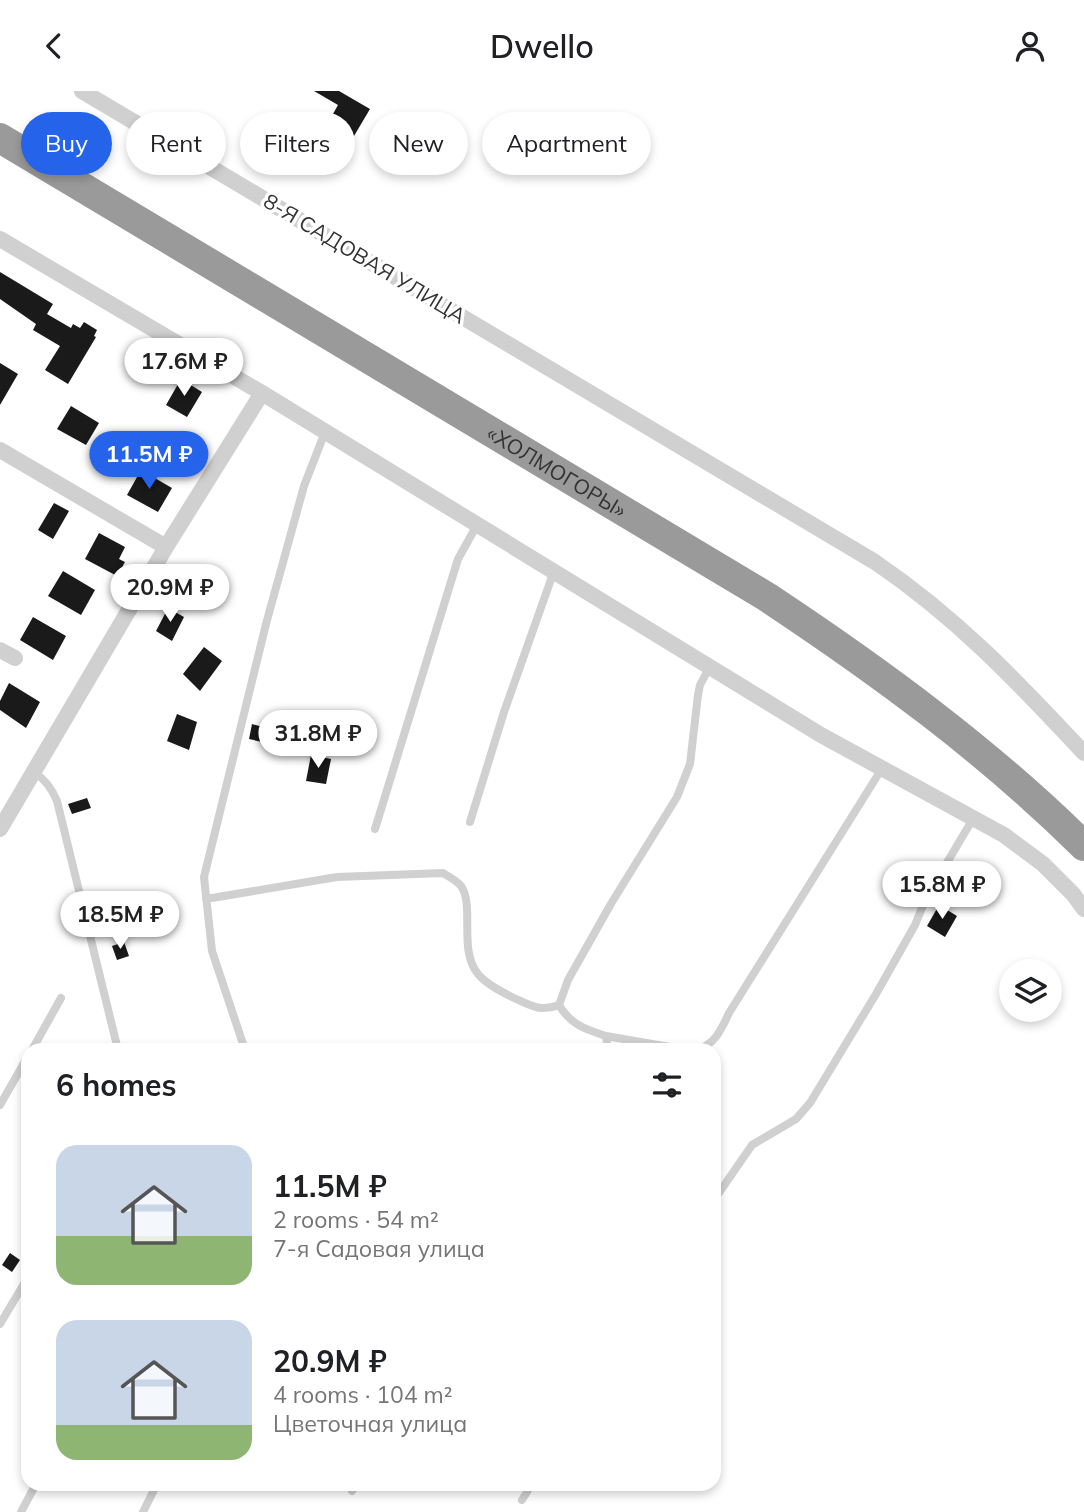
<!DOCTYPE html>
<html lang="en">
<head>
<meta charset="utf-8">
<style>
  :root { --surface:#fff; --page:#f2f2f2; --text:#202124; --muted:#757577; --accent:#2563eb }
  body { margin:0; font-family:Mulish,sans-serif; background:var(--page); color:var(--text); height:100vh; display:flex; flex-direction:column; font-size:26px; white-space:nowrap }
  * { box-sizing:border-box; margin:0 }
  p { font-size:23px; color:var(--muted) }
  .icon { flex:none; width:38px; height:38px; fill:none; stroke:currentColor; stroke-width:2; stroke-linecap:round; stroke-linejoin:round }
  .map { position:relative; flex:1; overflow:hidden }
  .details { position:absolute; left:21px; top:952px; width:700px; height:448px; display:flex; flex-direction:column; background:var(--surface); border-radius:21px; box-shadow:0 4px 10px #0003 }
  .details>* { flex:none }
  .hud { position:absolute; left:21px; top:21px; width:700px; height:63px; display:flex; gap:14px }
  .tools { position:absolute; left:999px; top:868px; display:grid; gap:14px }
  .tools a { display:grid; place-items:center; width:63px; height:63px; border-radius:50%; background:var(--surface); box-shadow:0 4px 10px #0003; font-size:35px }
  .price { position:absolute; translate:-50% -60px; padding:0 16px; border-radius:24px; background:#fff; color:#222; font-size:23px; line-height:46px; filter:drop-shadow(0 2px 4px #0008) }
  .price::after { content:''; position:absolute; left:50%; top:42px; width:21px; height:16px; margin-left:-10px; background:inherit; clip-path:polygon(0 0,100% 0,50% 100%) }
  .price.selected { background:var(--accent); color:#fff }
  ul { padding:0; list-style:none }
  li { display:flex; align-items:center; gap:21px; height:175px; padding:0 35px }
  li span { display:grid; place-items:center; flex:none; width:196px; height:140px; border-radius:21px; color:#555 }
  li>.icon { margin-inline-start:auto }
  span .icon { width:84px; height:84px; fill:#fffc; stroke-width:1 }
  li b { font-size:30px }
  h2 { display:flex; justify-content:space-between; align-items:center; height:84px; padding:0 35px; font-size:30px }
  .chip { padding:0 24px; border-radius:32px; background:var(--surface); box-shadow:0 4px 10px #0003; font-size:24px; line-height:63px }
  .chip.selected { background:var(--accent); color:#fff }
  header { display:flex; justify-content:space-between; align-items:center; height:91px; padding:0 35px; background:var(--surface); font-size:32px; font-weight:600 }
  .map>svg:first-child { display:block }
  .building { fill:#1a1a1a }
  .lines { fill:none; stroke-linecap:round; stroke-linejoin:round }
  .lane { stroke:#d0d0d0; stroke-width:8 }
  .street { stroke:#d0d0d0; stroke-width:16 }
  .highway { stroke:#9a9a9a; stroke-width:30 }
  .labels { text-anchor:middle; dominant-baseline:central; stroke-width:7; stroke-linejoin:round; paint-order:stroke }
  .street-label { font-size:21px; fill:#333; stroke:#fff }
</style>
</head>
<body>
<header><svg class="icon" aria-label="back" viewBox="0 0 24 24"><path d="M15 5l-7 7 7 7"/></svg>Dwello<svg class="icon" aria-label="person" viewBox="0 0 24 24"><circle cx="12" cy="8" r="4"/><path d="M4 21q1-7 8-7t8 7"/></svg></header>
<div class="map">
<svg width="1084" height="1421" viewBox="0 0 1084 1421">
  <rect width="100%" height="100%" fill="#fff"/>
  <path class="building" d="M314,0H339L370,18L354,45L329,30L338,14Z
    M0,181L53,213L47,223L71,237L73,233L80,237L84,231L97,239L94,245L96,246L68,293L45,279L60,255L33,239L36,233L0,208Z
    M0,272L18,283L0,314Z
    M181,288L202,301L187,326L166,314Z
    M71,315L99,332L86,354L57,338Z
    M141,379L172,397L158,421L127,404Z
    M54,412L69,420L53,448L38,439Z
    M99,442L125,456L119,468L125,471L117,485L85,468Z
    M63,480L95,499L81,524L48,505Z
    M168,517L184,526L172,550L156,540Z
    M33,526L66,545L53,569L20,549Z
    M204,556L222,570L200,600L183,583Z
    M9,592L40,611L26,637L0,619V610Z
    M177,623L197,631L189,659L167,650Z
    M252,633L266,637L262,651L249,648Z
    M311,664L331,668L326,693L306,690Z
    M87,707L91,717L72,723L68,713Z
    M939,814L957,825L945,846L927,835Z
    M124,851L129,865L117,869L112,855Z
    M10,1162L20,1169L12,1181L2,1174Z"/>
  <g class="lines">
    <path class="lane" d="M35,682C46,689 52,698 57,710L118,959
      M470,731L504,621L554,480
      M375,738L458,468L477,434
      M206,808L337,786L443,782C449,786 456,789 461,795C475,815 458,859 478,883C486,893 502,901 514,907C531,915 541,921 559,914
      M606,945L687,959
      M32,959L61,907
      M245,959L212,860L204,786L266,533L304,395L325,341
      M608,959L606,945C585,938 571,934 559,914L568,889L612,811L677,706L690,673L698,604L700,594L709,577
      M697,959C716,952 721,939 729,922L881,679
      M0,1014L28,965
      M714,1109L752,1054L796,1028L810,1012L876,903L915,834L926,807L974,726
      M0,1233L28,1186
      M352,1400L357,1393
      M522,1409L532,1393
      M21,1421L36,1393
      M143,1421L157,1393"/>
    <path class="street" d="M82,0L875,471C956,526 1017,590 1084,662
      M0,148L262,302L821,644L1004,744L1043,773L1073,803L1084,818
      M0,359L166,456
      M0,559L15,567
      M0,738L166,456L262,302"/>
    <path class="highway" id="s1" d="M0,47L767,506C880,581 988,660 1084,755"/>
  </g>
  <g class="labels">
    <g class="street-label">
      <text transform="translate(365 167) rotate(31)">8-Я САДОВАЯ УЛИЦА</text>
      <text stroke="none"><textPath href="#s1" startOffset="649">«ХОЛМОГОРЫ»</textPath></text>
    </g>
  </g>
</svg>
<div class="tools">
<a><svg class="icon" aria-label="layers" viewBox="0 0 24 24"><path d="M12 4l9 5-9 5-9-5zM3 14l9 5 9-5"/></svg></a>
</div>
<b class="price" style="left:184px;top:307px">17.6M ₽</b>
<b class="price selected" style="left:149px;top:400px">11.5M ₽</b>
<b class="price" style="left:170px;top:533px">20.9M ₽</b>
<b class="price" style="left:318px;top:679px">31.8M ₽</b>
<b class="price" style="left:942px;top:830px">15.8M ₽</b>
<b class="price" style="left:120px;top:860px">18.5M ₽</b>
<div class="hud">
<a class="chip selected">Buy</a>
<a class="chip">Rent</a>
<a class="chip">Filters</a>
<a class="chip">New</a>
<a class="chip">Apartment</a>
</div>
<section class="details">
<h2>6 homes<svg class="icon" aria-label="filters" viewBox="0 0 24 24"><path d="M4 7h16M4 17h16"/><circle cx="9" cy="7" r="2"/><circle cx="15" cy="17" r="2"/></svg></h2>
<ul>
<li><span style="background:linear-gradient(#c9d6e8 65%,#8fb573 0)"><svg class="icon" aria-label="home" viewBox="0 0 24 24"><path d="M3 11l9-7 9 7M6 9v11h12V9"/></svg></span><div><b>11.5M ₽</b><p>2 rooms · 54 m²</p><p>7-я Садовая улица</p></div></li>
<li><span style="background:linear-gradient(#c9d6e8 75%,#8fb573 0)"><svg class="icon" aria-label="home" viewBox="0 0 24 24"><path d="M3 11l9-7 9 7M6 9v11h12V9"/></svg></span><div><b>20.9M ₽</b><p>4 rooms · 104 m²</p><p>Цветочная улица</p></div></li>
</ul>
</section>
</div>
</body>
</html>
